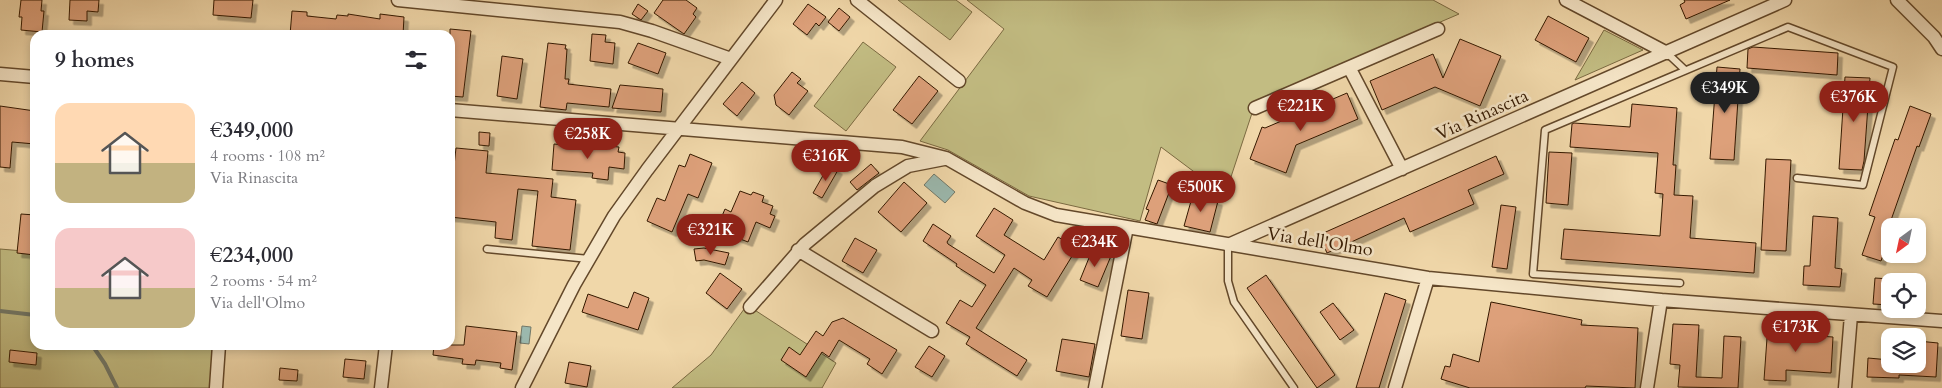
<!DOCTYPE html>
<html lang="en">
<head>
<meta charset="utf-8">
<style>
  :root { --surface:#fff; --page:#f2f2f3; --text:#2b2b33; --muted:#7c7c81; --accent:#8f2418 }
  body { margin:0; font-family:Cardo,serif; background:var(--page); color:var(--text); height:100vh; display:flex; flex-direction:column; font-size:19px; white-space:nowrap }
  * { box-sizing:border-box; margin:0 }
  p { font-size:16px; color:var(--muted) }
  .icon { flex:none; width:28px; height:28px; fill:none; stroke:currentColor; stroke-width:2; stroke-linecap:round; stroke-linejoin:round }
  .map { position:relative; flex:1; overflow:hidden }
  .side { position:absolute; left:30px; top:30px; width:425px; height:320px; display:flex; flex-direction:column; background:var(--surface); border-radius:15px; box-shadow:0 2px 8px #0003 }
  .side>* { flex:none }
  .needle { width:32px; rotate:213deg }
  .tools { position:absolute; left:1881px; top:218px; display:grid; gap:10px }
  .tools a { display:grid; place-items:center; width:45px; height:45px; border-radius:10px; background:var(--surface); box-shadow:0 2px 8px #0003; font-size:25px }
  .price { position:absolute; translate:-50% -42px; padding:0 11px; border-radius:18px; background:var(--accent); color:#fff; font-size:16px; line-height:32px; filter:drop-shadow(0 1px 2px #0008) }
  .price::after { content:''; position:absolute; left:50%; top:30px; width:15px; height:11px; margin-left:-8px; background:inherit; clip-path:polygon(0 0,100% 0,50% 100%) }
  .price.on { background:#222; color:#fff }
  ul { padding:0; list-style:none }
  li { display:flex; align-items:center; gap:15px; height:125px; padding:0 25px }
  li span { display:grid; place-items:center; flex:none; width:140px; height:100px; border-radius:15px; color:#555 }
  li>.icon { margin-inline-start:auto }
  span .icon { width:60px; height:60px; fill:#fffc; stroke-width:1 }
  li b { font-size:21px }
  h2 { display:flex; justify-content:space-between; align-items:center; height:60px; padding:0 25px; font-size:21px }
  .map>svg:first-child { display:block }
  .green { fill:#c2bc82; stroke:#7b6a41 }
  .water { fill:#9bb8ad; stroke:#727868 }
  .lines { fill:none; stroke-linecap:round; stroke-linejoin:round }
  .stream { stroke:#727868; stroke-width:4 }
  .building { fill:#dda07a; stroke:#341900; filter:url(#shadow) }
  .lane-casing { stroke:#63482a; stroke-width:9 }
  .street-casing { stroke:#63482a; stroke-width:15 }
  .lane { stroke:#f5e5c7; stroke-width:6 }
  .street { stroke:#f5e5c7; stroke-width:12 }
  .labels { text-anchor:middle; dominant-baseline:central; stroke-width:5; stroke-linejoin:round; paint-order:stroke }
  .street-label { font-size:18px; fill:#341900; stroke:#f5e5c7 }
</style>
</head>
<body>
<div class="map">
<svg width="1942" height="388" viewBox="0 0 1942 388">
  <defs>
    <filter id="shadow"><feDropShadow dx="4.5" dy="4.5" stdDeviation="0" flood-color="#0004"/></filter>
  </defs>
  <rect width="100%" height="100%" fill="#f0d7a9"/>
  <filter id="stains"><feTurbulence type="fractalNoise" baseFrequency=".004" numOctaves="4"/><feColorMatrix values="0 0 0 0 .2 0 0 0 0 .09 0 0 0 0 .02 0 0 0 .5 -.17"/></filter>
  <radialGradient id="worn" r=".72"><stop offset=".6" stop-color="#630" stop-opacity="0"/><stop offset="1" stop-color="#630" stop-opacity=".3"/></radialGradient>
  <path class="green" d="M898,0H956L972,12L950,40Z
    M967,0H1433L1459,14L1256,101L1225,195L1161,147L1140,221L1029,196L948,150L920,141L1004,29Z
    M1604,30L1643,50L1575,80Z
    M863,42L896,67L846,131L814,106Z
    M0,249L35,252V345H213L210,388H0Z
    M747,305L836,363L822,388H672L711,355Z"/>
  <path class="water" d="M934,174L955,192L945,203L924,185Z
    M522,326L531,327L529,344L520,343Z"/>
  <g class="lines">
    <path class="stream" d="M0,311L35,315
      M92,345L105,364L117,388"/>
  </g>
  <path class="building" d="M21,0H42L41,11H44L42,32L21,30L22,17H19Z
    M70,0H99L98,12L87,11V21L69,20Z
    M214,0H253L251,18L213,15Z
    M663,0H686L697,8L693,14L696,17L684,34L654,13Z
    M1684,0H1730L1686,19L1680,5L1685,2Z
    M638,4L648,11L641,20L632,14Z
    M808,4L826,17L819,26L816,23L807,35L793,24Z
    M839,8L850,17L839,31L828,22Z
    M292,11L307,12V16L336,19L337,15L348,16V14L380,19V14L404,17L403,35H290Z
    M1548,16L1589,38L1576,62L1535,40Z
    M450,29L471,31L463,97L450,96Z
    M592,34L606,35L605,42L615,43L613,64L590,61Z
    M1460,39L1501,56L1480,106L1435,87L1382,110L1370,81L1433,54L1443,78Z
    M548,43L566,45L565,49H567L565,79H569L568,84L611,89L609,107L567,103L566,110L540,107Z
    M638,43L666,53L658,74L628,63Z
    M1753,47L1838,53L1837,75L1747,68L1748,49Z
    M502,56L523,59L517,99L497,96Z
    M1717,67L1740,69L1734,160L1710,159Z
    M792,72L801,79L797,83L808,91L789,115L776,105L774,95Z
    M919,76L938,91L912,124L893,110Z
    M1845,77L1870,78L1864,161L1862,170L1839,169Z
    M742,82L755,93L737,116L723,104Z
    M620,85L663,89L661,112L612,108Z
    M1347,93L1358,119L1296,145L1286,173L1250,159L1262,127L1265,128Z
    M1632,104L1677,108L1673,165H1676L1674,195L1693,196L1690,238L1756,243L1754,273L1561,259L1564,229L1660,236L1663,194L1655,193L1658,153L1570,147L1572,124L1574,123L1630,127Z
    M0,106L35,111V144L12,142L10,168L0,167Z
    M1910,106L1931,114L1919,147L1917,146L1890,223L1894,224L1893,226H1890V234L1881,261L1862,255L1875,217L1869,215L1895,139L1898,140Z
    M479,132L490,133L489,146L479,145Z
    M554,144L598,148V145L619,147L618,152L625,153L624,169L609,167L608,180L592,178L593,173L552,170Z
    M456,148L488,151L486,173L553,179L551,197L576,200L570,250L532,246L538,191L518,189L512,240L495,238L496,222L450,217V201Z
    M1549,152L1572,153L1568,205L1546,203Z
    M690,154L712,163L698,198L688,194L672,232L647,221L657,198L665,201L679,165L685,167Z
    M1496,156L1504,174L1468,190L1474,204L1410,232L1404,218L1327,253L1319,235Z
    M1766,159L1791,160L1786,251L1761,250Z
    M871,164L879,173L857,190L850,182Z
    M829,165L838,170L822,198L813,193Z
    M1158,180L1172,185L1157,224L1145,220L1149,210L1146,209Z
    M904,182L927,203L901,232L878,212Z
    M740,191L751,195L753,192L764,196L762,202L773,206L770,214L775,216L770,228L756,222L748,242L735,237L737,230L719,223L725,209L731,212Z
    M1193,194L1218,201L1210,232L1184,226Z
    M1501,205L1516,207L1507,269L1492,267Z
    M994,208L1013,220L1004,235L1044,260L1058,237L1077,248L1047,297L1028,286L1032,280L1014,268L976,328L1027,360L1017,376L966,344L970,337L946,323L960,300L972,307L986,285L956,266L957,264L923,241L933,224L951,236L947,242L948,244L994,273L1005,255L976,236Z
    M21,214L35,215V255L17,253Z
    M1813,216L1838,218L1835,268L1842,269L1840,287L1803,285L1804,266H1810Z
    M855,238L877,250L863,273L842,261Z
    M704,248L729,253L725,265L704,260L696,261L694,249Z
    M1093,248L1111,256L1098,287L1080,280Z
    M720,273L742,289L727,309L706,293Z
    M1266,275L1335,375L1317,388L1247,288Z
    M1875,278L1890,279V305L1873,304Z
    M1128,290L1149,293L1142,339L1121,336Z
    M634,292L649,298L638,330L582,312L588,294L628,308Z
    M1385,293L1406,300L1379,388H1356Z
    M1491,302L1582,320L1581,325L1638,328L1635,388L1586,386L1585,388H1470L1441,379L1445,366L1450,367L1453,354L1479,362Z
    M1333,303L1354,330L1340,340L1320,312Z
    M843,318L897,350L882,374L867,364L870,359L839,340L829,357L822,352L806,377L781,360L789,347L800,355L816,331L823,336L832,322Z
    M1673,324L1699,325L1696,377L1722,378L1724,336L1741,337L1738,388L1678,387L1680,365L1670,364Z
    M1768,324L1789,325V334L1833,337L1831,373L1786,370V381L1764,380Z
    M466,326L517,332L512,370L500,368L501,363L476,360L475,365L462,364L463,359L433,355L434,345H464Z
    M1062,339L1095,344L1089,377L1056,371Z
    M1918,341L1938,343L1936,377L1899,375V378L1867,377L1868,358L1890,360V364H1918Z
    M929,346L945,356L932,377L915,367Z
    M10,350L37,353L36,365L9,362Z
    M345,359L366,361L364,379L343,377Z
    M569,362L591,366L587,387L565,383Z
    M280,368L298,370L297,381L279,380Z"/>
  <g class="lines">
    <defs>
      <path id="lane" d="M1667,53L1685,70
        M1228,245V281L1234,302L1294,388
        M487,249L589,259
        M1680,283L1533,274L1545,130L1788,27L1893,67L1863,185L1797,178"/>
      <path id="street" d="M398,0L620,22L652,31L731,59
        M857,0L959,81
        M1566,0L1667,53
        M1897,0L1934,37L1942,49
        M1350,69L1402,169
        M0,74L35,77
        M1255,108L1438,29
        M450,110L902,147L946,158L1025,203L1056,215L1428,278L1661,300L1942,321
        M1228,245L1785,0
        M798,250L932,331
        M750,307L805,244L875,186L908,166L944,159
        M216,388L219,345
        M381,388L386,345
        M522,388L574,285L614,216L647,170L776,0
        M1095,388L1127,227
        M1395,388L1428,278
        M1647,388L1661,300
        M1845,388L1851,315"/>
    </defs>
    <use href="#lane" class="lane-casing"/>
    <use href="#street" class="street-casing"/>
    <use href="#lane" class="lane"/>
    <use href="#street" class="street"/>
  </g>
  <g class="labels">
    <g class="street-label">
      <text transform="translate(1482 115) rotate(-24)">Via Rinascita</text>
      <text transform="translate(1320 242) rotate(9)">Via dell'Olmo</text>
    </g>
  </g>
  <rect width="100%" height="100%" filter="url(#stains)"/>
  <rect width="100%" height="100%" fill="url(#worn)"/>
</svg>
<div class="tools">
<a><svg class="needle" viewBox="-14 -14 28 28"><path d="M0-13l5 13h-10z" fill="#e53935"/><path d="M0 13l5-13h-10z" fill="#7c7c81"/></svg></a>
<a><svg class="icon" aria-label="locate" viewBox="0 0 24 24"><circle cx="12" cy="12" r="6"/><path d="M12 2v4M12 18v4M2 12h4M18 12h4"/></svg></a>
<a><svg class="icon" aria-label="layers" viewBox="0 0 24 24"><path d="M12 4l9 5-9 5-9-5zM3 14l9 5 9-5"/></svg></a>
</div>
<b class="price on" style="left:1725px;top:114px">€349K</b>
<b class="price" style="left:1854px;top:123px">€376K</b>
<b class="price" style="left:1301px;top:132px">€221K</b>
<b class="price" style="left:588px;top:160px">€258K</b>
<b class="price" style="left:826px;top:182px">€316K</b>
<b class="price" style="left:1201px;top:213px">€500K</b>
<b class="price" style="left:711px;top:256px">€321K</b>
<b class="price" style="left:1095px;top:268px">€234K</b>
<b class="price" style="left:1796px;top:353px">€173K</b>
<section class="side">
<h2>9 homes<svg class="icon" aria-label="filters" viewBox="0 0 24 24"><path d="M4 7h16M4 17h16"/><circle cx="9" cy="7" r="2"/><circle cx="15" cy="17" r="2"/></svg></h2>
<ul>
<li><span style="background:linear-gradient(#ffd9b3 60%,#c2b280 0)"><svg class="icon" aria-label="home" viewBox="0 0 24 24"><path d="M3 11l9-7 9 7M6 9v11h12V9"/></svg></span><div><b>€349,000</b><p>4 rooms · 108 m²</p><p>Via Rinascita</p></div></li>
<li><span style="background:linear-gradient(#f6c9c9 60%,#c2b280 0)"><svg class="icon" aria-label="home" viewBox="0 0 24 24"><path d="M3 11l9-7 9 7M6 9v11h12V9"/></svg></span><div><b>€234,000</b><p>2 rooms · 54 m²</p><p>Via dell'Olmo</p></div></li>
</ul>
</section>
</div>
</body>
</html>
